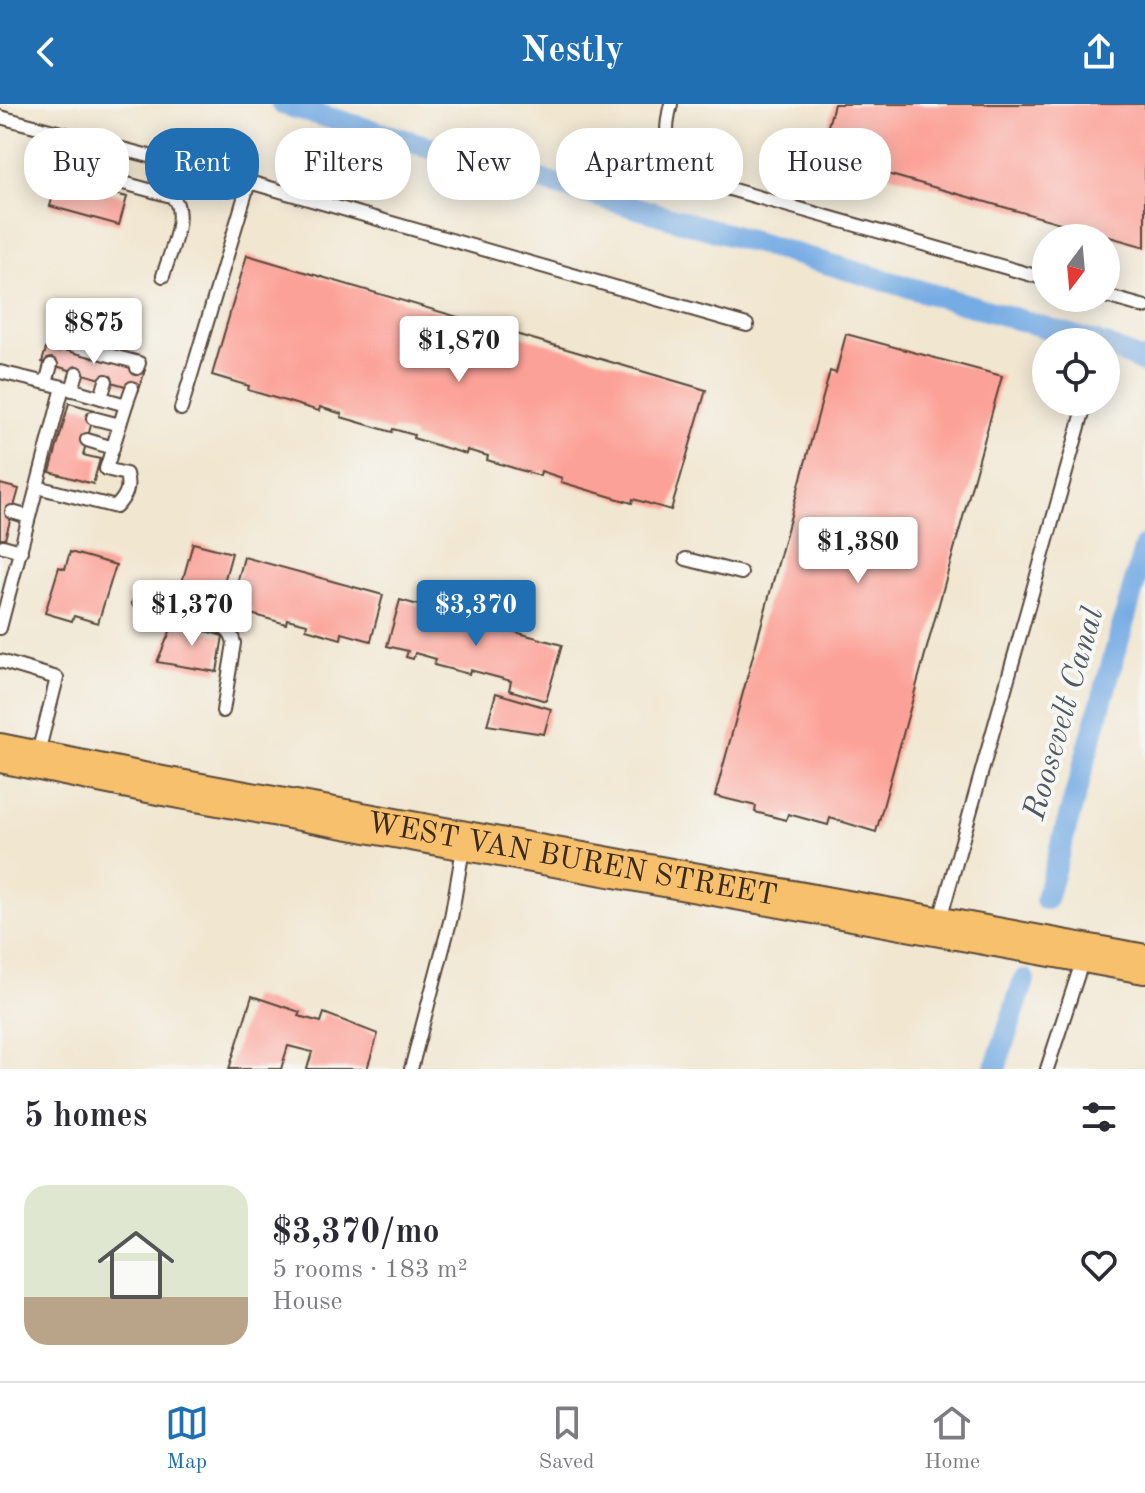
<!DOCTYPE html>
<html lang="en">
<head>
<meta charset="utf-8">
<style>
  :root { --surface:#fff; --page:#f2f2f3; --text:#2b2b33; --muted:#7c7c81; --line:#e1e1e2; --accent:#1f6fb2 }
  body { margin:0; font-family:"Old Standard TT",serif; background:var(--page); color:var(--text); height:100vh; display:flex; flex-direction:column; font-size:30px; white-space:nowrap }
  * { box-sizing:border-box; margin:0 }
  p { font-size:26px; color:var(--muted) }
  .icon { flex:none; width:44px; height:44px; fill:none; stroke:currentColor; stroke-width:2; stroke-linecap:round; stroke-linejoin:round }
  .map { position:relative; height:965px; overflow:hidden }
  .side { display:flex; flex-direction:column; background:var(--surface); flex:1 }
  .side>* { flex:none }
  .hud { position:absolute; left:24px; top:24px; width:1098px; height:72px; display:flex; gap:16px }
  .needle { width:52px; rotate:196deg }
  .tools { position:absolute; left:1032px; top:120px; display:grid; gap:16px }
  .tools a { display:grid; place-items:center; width:88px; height:88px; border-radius:50%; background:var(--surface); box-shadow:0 4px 20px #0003; font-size:40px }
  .price { position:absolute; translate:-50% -68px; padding:0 18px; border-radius:8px; background:#fff; color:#222; font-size:26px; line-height:52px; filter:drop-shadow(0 2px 4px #0008) }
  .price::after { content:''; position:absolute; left:50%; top:48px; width:24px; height:18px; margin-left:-12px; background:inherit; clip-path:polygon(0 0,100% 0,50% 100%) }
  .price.current { background:var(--accent); color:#fff }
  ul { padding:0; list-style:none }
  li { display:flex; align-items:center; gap:24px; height:200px; padding:0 24px }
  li+li { border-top:2px solid var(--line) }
  li span { display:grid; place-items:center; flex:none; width:224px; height:160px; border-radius:24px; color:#555 }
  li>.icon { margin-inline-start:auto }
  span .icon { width:96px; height:96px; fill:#fffc; stroke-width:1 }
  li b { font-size:34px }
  h2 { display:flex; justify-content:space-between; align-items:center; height:96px; padding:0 24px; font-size:34px }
  .pill { padding:0 28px; border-radius:32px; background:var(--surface); box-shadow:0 4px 20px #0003; font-size:28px; line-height:72px }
  .pill.current { background:var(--accent); color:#fff }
  header { display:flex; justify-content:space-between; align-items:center; height:104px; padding:0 24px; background:var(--accent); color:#fff; font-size:36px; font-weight:800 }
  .menu { display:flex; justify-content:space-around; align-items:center; height:112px; border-top:2px solid var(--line); background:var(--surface); font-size:22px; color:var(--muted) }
  .menu a { display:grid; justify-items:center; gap:4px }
  .menu .current { color:var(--accent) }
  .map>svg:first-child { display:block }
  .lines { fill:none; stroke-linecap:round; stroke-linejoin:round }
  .canal { stroke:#76ace4; stroke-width:22 }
  .building { fill:#fca197 }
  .service-casing { stroke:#564639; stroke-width:16 }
  .primary-casing { stroke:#564639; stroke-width:42 }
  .service { stroke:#fff; stroke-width:12 }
  .primary { stroke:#f7c06c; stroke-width:38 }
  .labels { text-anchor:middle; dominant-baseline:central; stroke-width:8; stroke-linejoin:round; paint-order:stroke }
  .street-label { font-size:30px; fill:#3b2a1e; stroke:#f6f6f2 }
  .water-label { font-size:32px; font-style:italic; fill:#505863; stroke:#f6f6f2 }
</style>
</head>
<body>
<header><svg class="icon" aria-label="back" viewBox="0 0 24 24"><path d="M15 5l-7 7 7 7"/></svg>Nestly<svg class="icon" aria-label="share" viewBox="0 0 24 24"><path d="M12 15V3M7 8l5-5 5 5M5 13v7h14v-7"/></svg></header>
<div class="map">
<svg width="1145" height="965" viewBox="0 0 1145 965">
  <rect width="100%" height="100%" fill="#f6f6f2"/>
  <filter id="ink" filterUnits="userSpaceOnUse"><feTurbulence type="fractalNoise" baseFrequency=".0125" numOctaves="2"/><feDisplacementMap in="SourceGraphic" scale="16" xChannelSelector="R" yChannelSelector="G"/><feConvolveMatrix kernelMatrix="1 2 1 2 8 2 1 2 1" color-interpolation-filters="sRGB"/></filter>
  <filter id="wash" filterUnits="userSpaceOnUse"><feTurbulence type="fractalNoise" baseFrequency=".006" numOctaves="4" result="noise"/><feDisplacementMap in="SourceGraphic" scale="32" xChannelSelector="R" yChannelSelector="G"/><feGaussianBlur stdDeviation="1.8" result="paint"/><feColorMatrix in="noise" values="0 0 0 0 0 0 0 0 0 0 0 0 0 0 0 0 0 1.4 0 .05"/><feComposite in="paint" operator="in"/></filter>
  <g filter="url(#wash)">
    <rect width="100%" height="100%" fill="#f1e6d0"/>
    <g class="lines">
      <path class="canal" d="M282,0L1095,238
        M1106,241L1145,259
        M1046,795L1145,442
        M995,965L1024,876"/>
    </g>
    <g id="blocks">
      <path class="building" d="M834,0H1145V143L820,51Z
        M58,75L127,93L119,121L50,102Z
        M247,151L706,286L671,406L633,395L632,399L561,378L562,374L541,367L540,372L487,356L488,352L467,346L466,350L413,334L414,331L393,325L392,328L341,313L342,310L320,303L319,307L248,286L249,282L212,271Z
        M846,230L1002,272L876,728L830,714L828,721L788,710L786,716L755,708L756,702L715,692L830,267L836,269Z
        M48,238L145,266L139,286L42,258Z
        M69,299L95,306L83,351L100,355L93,380L50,368Z
        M0,380L19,385L1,449H0Z
        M193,439L232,449L215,511L176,500Z
        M70,448L116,461L98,519L74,512L72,517L45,509L59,463L65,465Z
        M244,453L383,491L371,537L342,529L341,535L306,525L307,520L287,515L286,520L251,510L252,504L232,499Z
        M400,496L562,541L546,597L509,586L511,577L470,566L469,570L434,561L436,555L415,549L413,555L406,553L408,547L387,542Z
        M174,518L223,532L217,568L157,558Z
        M496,589L551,605L544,630L487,621Z
        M252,892L300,908L298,912L321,918L324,909L378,930L367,965H307L312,948L288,942L281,965H229Z"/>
    </g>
  </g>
  <g filter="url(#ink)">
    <use href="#blocks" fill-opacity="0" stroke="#564639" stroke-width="2"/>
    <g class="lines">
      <defs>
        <path id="service" d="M671,0C662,36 667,47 691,74L1046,175
          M0,13L249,78L747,221
          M36,55L171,92C190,107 169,151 163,172
          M1106,192L1145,203
          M57,241L58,237L139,259L137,264
          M0,268L63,283L0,524
          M46,279L51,261
          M72,286L77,269
          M101,294L106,277
          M126,301L132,284
          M181,305L249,78
          M93,314L120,321
          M87,336L113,344
          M37,383L116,403C126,392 130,385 126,370L106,365L126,301L63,283
          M12,408L29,413
          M3,442L21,447
          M686,455L741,469
          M139,499L174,508
          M210,518C224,522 231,525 234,539L223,607
          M0,557L57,574L37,653
          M939,819L1085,301
          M411,965L451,814L464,739
          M1047,965L1084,852"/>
        <g id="primary">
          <path id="s1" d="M0,649L163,682L1145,860"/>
        </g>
      </defs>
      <use href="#service" class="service-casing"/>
      <use href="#primary" class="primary-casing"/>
      <use href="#service" class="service"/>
      <use href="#primary" class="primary"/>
    </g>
  </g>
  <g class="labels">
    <g class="street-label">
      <text stroke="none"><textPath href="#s1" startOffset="582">WEST VAN BUREN STREET</textPath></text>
    </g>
    <g class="water-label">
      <text transform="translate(1065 610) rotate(-74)">Roosevelt Canal</text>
    </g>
  </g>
</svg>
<div class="tools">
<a><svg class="needle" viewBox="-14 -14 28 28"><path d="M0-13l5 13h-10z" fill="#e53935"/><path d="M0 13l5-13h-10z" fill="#7c7c81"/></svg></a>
<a><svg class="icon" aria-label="locate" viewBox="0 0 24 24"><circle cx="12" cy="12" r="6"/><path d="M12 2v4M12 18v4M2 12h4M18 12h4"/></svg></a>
</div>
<b class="price" style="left:94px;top:262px">$875</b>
<b class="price" style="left:459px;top:280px">$1,870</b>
<b class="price" style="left:858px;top:481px">$1,380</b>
<b class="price" style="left:192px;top:544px">$1,370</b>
<b class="price current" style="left:476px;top:544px">$3,370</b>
<div class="hud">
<a class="pill">Buy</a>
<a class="pill current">Rent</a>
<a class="pill">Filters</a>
<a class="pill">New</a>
<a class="pill">Apartment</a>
<a class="pill">House</a>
</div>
</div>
<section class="side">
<h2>5 homes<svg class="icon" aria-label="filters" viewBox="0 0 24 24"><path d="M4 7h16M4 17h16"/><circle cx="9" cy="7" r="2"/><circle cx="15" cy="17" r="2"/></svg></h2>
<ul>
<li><span style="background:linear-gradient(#dfe7d0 70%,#b9a48a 0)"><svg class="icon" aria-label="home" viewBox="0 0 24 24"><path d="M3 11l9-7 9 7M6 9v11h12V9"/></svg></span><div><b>$3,370/mo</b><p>5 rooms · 183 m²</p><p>House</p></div><svg class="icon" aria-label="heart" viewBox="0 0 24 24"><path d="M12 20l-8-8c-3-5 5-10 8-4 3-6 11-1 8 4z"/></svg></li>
</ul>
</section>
<nav class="menu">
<a class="current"><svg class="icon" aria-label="map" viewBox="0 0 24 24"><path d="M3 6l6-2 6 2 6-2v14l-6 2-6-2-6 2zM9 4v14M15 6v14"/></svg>Map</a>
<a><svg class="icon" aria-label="saved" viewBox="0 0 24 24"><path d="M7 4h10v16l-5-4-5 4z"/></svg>Saved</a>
<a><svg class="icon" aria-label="home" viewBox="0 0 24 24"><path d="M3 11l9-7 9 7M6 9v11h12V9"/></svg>Home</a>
</nav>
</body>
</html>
